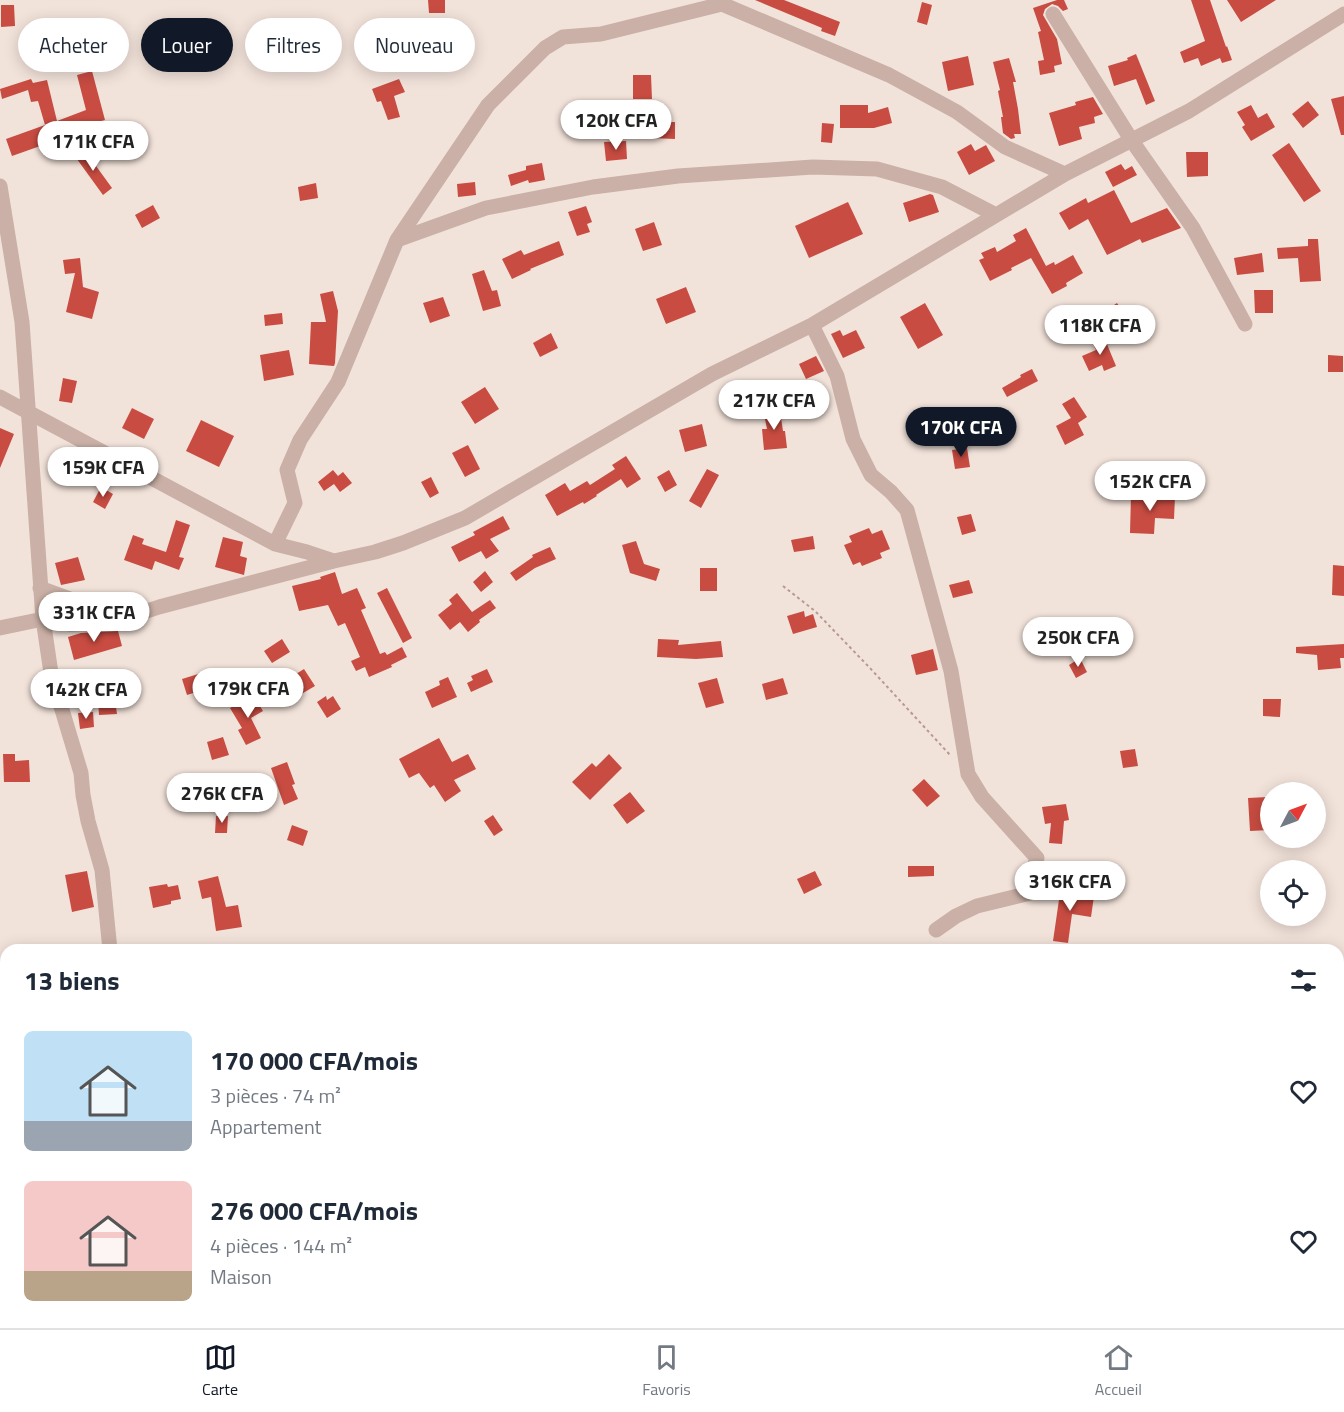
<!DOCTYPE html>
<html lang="fr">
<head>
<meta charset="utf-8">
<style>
  :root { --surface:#fff; --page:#f2f2f3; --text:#1f2937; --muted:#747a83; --line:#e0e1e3; --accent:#111827 }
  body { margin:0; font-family:"Titillium Web",sans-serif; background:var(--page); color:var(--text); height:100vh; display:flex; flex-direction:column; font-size:22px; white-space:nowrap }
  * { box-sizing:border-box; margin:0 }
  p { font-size:20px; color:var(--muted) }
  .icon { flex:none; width:33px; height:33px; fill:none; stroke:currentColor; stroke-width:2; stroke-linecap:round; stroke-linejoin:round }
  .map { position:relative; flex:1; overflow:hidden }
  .panel { position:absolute; left:0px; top:944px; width:1344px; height:386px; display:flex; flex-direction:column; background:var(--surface); border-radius:18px 18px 0 0; box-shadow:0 3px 15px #0003 }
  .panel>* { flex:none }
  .hud { position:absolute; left:18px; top:18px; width:600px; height:54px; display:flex; gap:12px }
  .needle { width:39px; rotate:49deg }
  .tools { position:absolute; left:1260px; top:782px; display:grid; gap:12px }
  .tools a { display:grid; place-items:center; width:66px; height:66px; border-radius:50%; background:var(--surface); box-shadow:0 3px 15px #0003; font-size:30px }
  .price { position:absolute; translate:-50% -51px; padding:0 14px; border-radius:21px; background:#fff; color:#222; font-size:20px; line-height:39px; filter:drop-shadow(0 2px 3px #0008) }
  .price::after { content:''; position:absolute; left:50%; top:36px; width:18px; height:14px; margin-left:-9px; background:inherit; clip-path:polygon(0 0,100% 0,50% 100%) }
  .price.current { background:var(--accent); color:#fff }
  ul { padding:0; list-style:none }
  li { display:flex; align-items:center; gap:18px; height:150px; padding:0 24px }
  li span { display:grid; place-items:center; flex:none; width:168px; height:120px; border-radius:9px; color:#555 }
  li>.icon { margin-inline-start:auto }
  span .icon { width:72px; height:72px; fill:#fffc; stroke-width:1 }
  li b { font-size:26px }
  h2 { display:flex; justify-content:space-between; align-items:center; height:72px; padding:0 24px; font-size:26px }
  .tag { padding:0 21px; border-radius:27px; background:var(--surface); box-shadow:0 3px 15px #0003; font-size:21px; line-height:54px }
  .tag.current { background:var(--accent); color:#fff }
  .menu { display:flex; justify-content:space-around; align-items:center; height:84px; border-top:2px solid var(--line); background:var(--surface); font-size:16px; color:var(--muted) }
  .menu a { display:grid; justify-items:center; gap:3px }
  .menu .current { color:var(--accent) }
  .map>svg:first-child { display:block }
  .green { fill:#bac19a }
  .building { fill:#c84c42 }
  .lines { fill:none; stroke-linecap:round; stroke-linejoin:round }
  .path { stroke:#b69a90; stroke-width:2; stroke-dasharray:3 3; stroke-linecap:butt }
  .minor { stroke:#cab0a6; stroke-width:15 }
</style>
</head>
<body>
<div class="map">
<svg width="1344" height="1328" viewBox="0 0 1344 1328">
  <rect width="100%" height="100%" fill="#f2e3da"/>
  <path class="green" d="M1344,1299V1328H1250L1266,1323H1338V1301Z"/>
  <path class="building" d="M428,0H445V13H429Z
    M755,0H784L840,22L835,36L821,31L822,28Z
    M1057,0H1064L1068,9L1063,11L1058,6L1052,4L1045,9L1043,15L1057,39L1062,64L1054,66L1055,72L1040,75L1038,61L1044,60L1038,32L1041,31L1033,8Z
    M1191,0H1210L1226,47L1227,46L1232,60L1222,63L1220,58L1201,66L1198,58L1184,63L1180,52L1205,41Z
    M1227,0H1276L1241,22Z
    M922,2L932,5L927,25L917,22Z
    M1,5H14L15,26L1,27Z
    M62,36L66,57L49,60L45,38Z
    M1136,54L1155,101L1146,105L1136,79L1114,86L1108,66L1128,60L1127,58Z
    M968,56L974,85L948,91L942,62Z
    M1009,58L1016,82H1013L1018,109L1021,134H1014L1015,138L1011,139L1003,133L1001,117H1003L998,91L1000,90L993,62Z
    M92,71L105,120L75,128L77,133L12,156L6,139L45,125L38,101L31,102L28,90L2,99L0,89L31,79L33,83L47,80L57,121L86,110L77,75Z
    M633,75H651L652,99H633Z
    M399,79L405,92L394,96L400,117L388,120L381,101L377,102L372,89Z
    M1344,96V135H1341L1331,99Z
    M1093,97L1103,114L1094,117L1095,123L1079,127L1082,139L1059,146L1049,113L1076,105L1075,102Z
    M1308,101L1319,115L1303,128L1292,114Z
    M840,105H868V113L888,107L892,123L874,128H840Z
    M1251,105L1258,118L1267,113L1275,127L1251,141L1242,127L1245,125L1237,112Z
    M650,122H675V139L651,138Z
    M822,123L834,124L832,143L821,142Z
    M626,141L627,159L606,161L604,142Z
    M1289,143L1321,191L1304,202L1272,155Z
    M971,144L975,151L986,145L995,161L969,175L957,152Z
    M83,148L112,188L103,195L74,155Z
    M1186,152H1208V176L1187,177Z
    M542,163L545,180L529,183L528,180L511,186L508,175L526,170V166Z
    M1121,164L1125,170L1132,166L1137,175L1113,187L1105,172Z
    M475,182L476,195L458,197L457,184Z
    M316,183L318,198L300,201L298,187Z
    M1114,190L1131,223L1167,208L1181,228L1142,243L1140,239L1107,255L1088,219L1069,230L1059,213L1086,198L1088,203Z
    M930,194L933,195L939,212L909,222L903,203Z
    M848,202L863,234L809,258L795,226Z
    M153,205L160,218L142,228L135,215Z
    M586,206L592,222L587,224L590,232L577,236L568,212Z
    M654,222L662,245L643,251L635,229Z
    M1026,228L1046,266L1054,262L1055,265L1073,255L1083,273L1066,283L1067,286L1052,294L1031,258L1011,268L1012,270L990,281L979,260L984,258L981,253L995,247L997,252L1016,241L1013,235Z
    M1308,239H1318L1321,281L1300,282L1298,258L1278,259L1277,248L1308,246Z
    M559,241L564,255L530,269L531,270L512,279L502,259L521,250L524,255Z
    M1262,253L1264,272L1237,275L1234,258Z
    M80,258L83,287L99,292L92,319L66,312L75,273L65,274L63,260Z
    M484,270L492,291L497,290L501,306L483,311L472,274Z
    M686,287L696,312L666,324L656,299Z
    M1254,290H1273V313H1255Z
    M333,291L338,311L335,363L334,366L309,364L311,322H326L320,294Z
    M443,297L450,316L430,323L423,303Z
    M925,303L943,335L918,349L900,317Z
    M1117,303L1124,314L1109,324L1102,313Z
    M282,313L283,324L265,326L264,315Z
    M840,330L843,336L856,330L865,348L843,358L831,334Z
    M551,333L558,348L540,357L533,343Z
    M1104,337L1116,366L1104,371L1102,365L1089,371L1082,356L1096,350L1092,342Z
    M289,350L294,375L264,381L260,355Z
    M1328,355L1343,356V372H1328Z
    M816,356L824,371L806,379L799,364Z
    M1032,369L1038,381L1007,397L1002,388L1021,377L1020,375Z
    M63,378L77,381L72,403L59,401Z
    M485,387L499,409L475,424L461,402Z
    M1074,397L1087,417L1078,423L1084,435L1065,445L1056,426L1071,418L1062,404Z
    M779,405L783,431H785L787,448L764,450L762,429H767L765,419L770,418L767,408Z
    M132,408L154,419L144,439L122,428Z
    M201,420L234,436L219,467L186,451Z
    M702,424L707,446L685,452L679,430Z
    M0,428L14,434L0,468Z
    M468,445L480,469L465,477L452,453Z
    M967,448L970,467L955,469L952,450Z
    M626,456L641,479L627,488L621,479L596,495L597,496L584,504L583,502L557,516L545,495L565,483L570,491L587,481L590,485L615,469L612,465Z
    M707,469L719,475L701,508L689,501Z
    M333,470L338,476L343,472L352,483L340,492L334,484L324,491L318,482Z
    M669,470L677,485L665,492L657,477Z
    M431,477L439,493L430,498L421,482Z
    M101,487L113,494L105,509L93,502Z
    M1131,495L1175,497L1174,519L1155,518L1154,534L1130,533Z
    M971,514L976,531L962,535L957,517Z
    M503,516L510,529L490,539L499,551L486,559L481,551L459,562L451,547L475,535L473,532Z
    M176,520L190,525L179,557L184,558L179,570L155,561L152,570L124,560L133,535L144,539L142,544L166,552Z
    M869,528L872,534L882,530L890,549L880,553L882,558L862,566L860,562L853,565L844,545L852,542L849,536Z
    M813,536L815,549L794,552L791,540Z
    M223,537L243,542L240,556L247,558L244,575L215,567Z
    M636,541L644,564L660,569L656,581L630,573L622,545Z
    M550,547L556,559L535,568L516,581L510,573L533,557L532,555Z
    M78,557L85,580L61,585L55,563Z
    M1333,565L1344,566V596L1332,595Z
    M700,568H717V591H700Z
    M485,571L493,582L481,592L473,582Z
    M335,572L342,594L357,588L366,608L361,610L380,654L385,652L387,655L402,647L407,657L391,665L392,667L369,677L365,667L356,671L351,661L360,657L345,623L338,626L328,605L299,611L292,586L321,579L320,577Z
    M969,580L973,593L953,598L949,585Z
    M387,588L412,638L403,643L377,593Z
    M457,593L472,612L490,600L496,608L479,620L480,622L468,632L460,622L450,630L438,615L452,604L449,600Z
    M804,611L805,617L813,614L817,627L793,634L787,616Z
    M118,631L122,646L74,660L68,637L81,633Z
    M282,639L290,652L272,663L264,651Z
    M658,639L679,640L678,645L721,641L723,657L696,659L657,657Z
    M1344,644V658H1340L1341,668L1318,670L1317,655L1296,653V647Z
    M933,649L938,670L916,675L911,655Z
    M1080,658L1087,672L1076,678L1069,665Z
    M304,669L315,686L298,696L288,679Z
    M487,669L493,682L471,692L467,683L473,680L471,676Z
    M208,671L212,684L208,685L209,688L187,695L182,679Z
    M448,677L457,697L432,708L425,692L440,685L439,681Z
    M717,678L724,703L706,708L698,683Z
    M783,678L788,694L766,700L762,684Z
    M253,695L263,711L251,718L261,738L246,745L238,730L242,728L230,708Z
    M326,696L327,700L333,696L341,709L327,718L317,702Z
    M1263,699H1281L1280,717L1263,716Z
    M115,700L117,714L99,715L98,701Z
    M93,712L94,727L80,729L78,713Z
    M223,737L229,755L212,760L207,742Z
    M439,738L452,762L468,754L476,769L454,780L461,791L445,802L434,785L430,788L419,773L409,778L399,759Z
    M1135,749L1138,766L1123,768L1120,751Z
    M3,754H15V761L29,760L30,782H4Z
    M609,754L622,768L590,800L572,782L592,763L596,767Z
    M287,762L295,784L292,785L298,799L284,805L271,768Z
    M924,779L940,796L927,807L912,790Z
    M630,792L645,811L627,824L613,805Z
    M1268,797L1270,830L1250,831L1248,798Z
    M1066,804L1069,820L1064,821L1062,844L1049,843L1051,823L1045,824L1042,807Z
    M493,815L503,830L494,836L484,821Z
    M216,816H228L227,833H215Z
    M292,825L308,831L303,846L287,840Z
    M908,866H934V876L908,877Z
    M87,871L94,907L72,912L65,875Z
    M815,871L822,885L804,894L797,879Z
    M218,876L226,907L238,905L242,927L216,931L211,897L202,899L198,881Z
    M167,884L168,887L178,885L181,899L171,901V904L153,908L149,887Z
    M1061,886L1077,889L1076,894L1094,896L1091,917L1072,914L1068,943L1053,941Z"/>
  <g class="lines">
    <path class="path" d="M783,586L815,611L869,667L951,756"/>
    <path class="minor" d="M1053,14L1132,141L1193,228L1245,324
      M0,186L22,322L43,619L0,628
      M397,240L486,208L593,187L678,176L813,167L877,169L942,187L996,215
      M812,325L837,376L853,439L871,475L891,492L907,510L951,671L968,774L982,797L1037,858L1034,867L1039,883L1034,892L977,906L956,916L936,930
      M0,397L275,544L307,552L334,561L375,552L403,543L465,518L712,374L812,325L1065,174L1189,111L1344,14
      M275,544L295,503L287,470L300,440L338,382L397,240L488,105L545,48L563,37L601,34L722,4L889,75L957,112L1005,147L1065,174
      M40,588L70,599L113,622
      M110,950L102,870L88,821L83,795L81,773L51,673L43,619L71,624L114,622L159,607L334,561
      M134,1323L135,1328"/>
  </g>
</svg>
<div class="tools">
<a><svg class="needle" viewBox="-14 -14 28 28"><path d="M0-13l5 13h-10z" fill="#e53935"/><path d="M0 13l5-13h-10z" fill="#747a83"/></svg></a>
<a><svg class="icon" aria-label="locate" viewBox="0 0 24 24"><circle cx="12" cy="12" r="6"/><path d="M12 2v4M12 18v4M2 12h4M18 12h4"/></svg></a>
</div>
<b class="price" style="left:616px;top:151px">120K CFA</b>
<b class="price" style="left:93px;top:172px">171K CFA</b>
<b class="price" style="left:1100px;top:356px">118K CFA</b>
<b class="price" style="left:774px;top:431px">217K CFA</b>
<b class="price current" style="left:961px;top:458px">170K CFA</b>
<b class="price" style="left:103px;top:498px">159K CFA</b>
<b class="price" style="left:1150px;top:512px">152K CFA</b>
<b class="price" style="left:94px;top:643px">331K CFA</b>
<b class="price" style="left:1078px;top:668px">250K CFA</b>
<b class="price" style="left:248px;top:719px">179K CFA</b>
<b class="price" style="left:86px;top:720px">142K CFA</b>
<b class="price" style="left:222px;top:824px">276K CFA</b>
<b class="price" style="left:1070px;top:912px">316K CFA</b>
<div class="hud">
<a class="tag">Acheter</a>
<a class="tag current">Louer</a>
<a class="tag">Filtres</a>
<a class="tag">Nouveau</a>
</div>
<section class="panel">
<h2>13 biens<svg class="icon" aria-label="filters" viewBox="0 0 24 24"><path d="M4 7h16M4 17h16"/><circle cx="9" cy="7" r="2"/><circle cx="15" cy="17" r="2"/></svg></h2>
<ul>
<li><span style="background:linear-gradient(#bfe0f5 75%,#9aa5b1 0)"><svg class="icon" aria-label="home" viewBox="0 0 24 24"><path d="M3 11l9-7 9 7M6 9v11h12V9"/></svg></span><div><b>170 000 CFA/mois</b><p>3 pièces · 74 m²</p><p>Appartement</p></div><svg class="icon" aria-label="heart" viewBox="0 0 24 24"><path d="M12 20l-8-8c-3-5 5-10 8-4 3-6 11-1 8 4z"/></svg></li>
<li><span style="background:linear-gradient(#f6c9c9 75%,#b9a48a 0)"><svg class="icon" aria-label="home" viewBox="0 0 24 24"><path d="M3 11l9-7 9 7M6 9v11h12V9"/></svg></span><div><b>276 000 CFA/mois</b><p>4 pièces · 144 m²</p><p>Maison</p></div><svg class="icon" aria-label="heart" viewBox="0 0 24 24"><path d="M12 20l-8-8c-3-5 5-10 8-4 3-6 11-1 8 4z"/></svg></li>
</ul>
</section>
</div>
<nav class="menu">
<a class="current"><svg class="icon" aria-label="map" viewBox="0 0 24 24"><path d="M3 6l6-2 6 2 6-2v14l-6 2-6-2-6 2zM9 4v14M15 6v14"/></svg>Carte</a>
<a><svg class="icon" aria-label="saved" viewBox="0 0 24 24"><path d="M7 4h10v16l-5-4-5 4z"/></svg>Favoris</a>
<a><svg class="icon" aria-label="home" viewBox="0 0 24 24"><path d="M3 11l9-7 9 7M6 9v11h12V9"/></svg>Accueil</a>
</nav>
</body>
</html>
